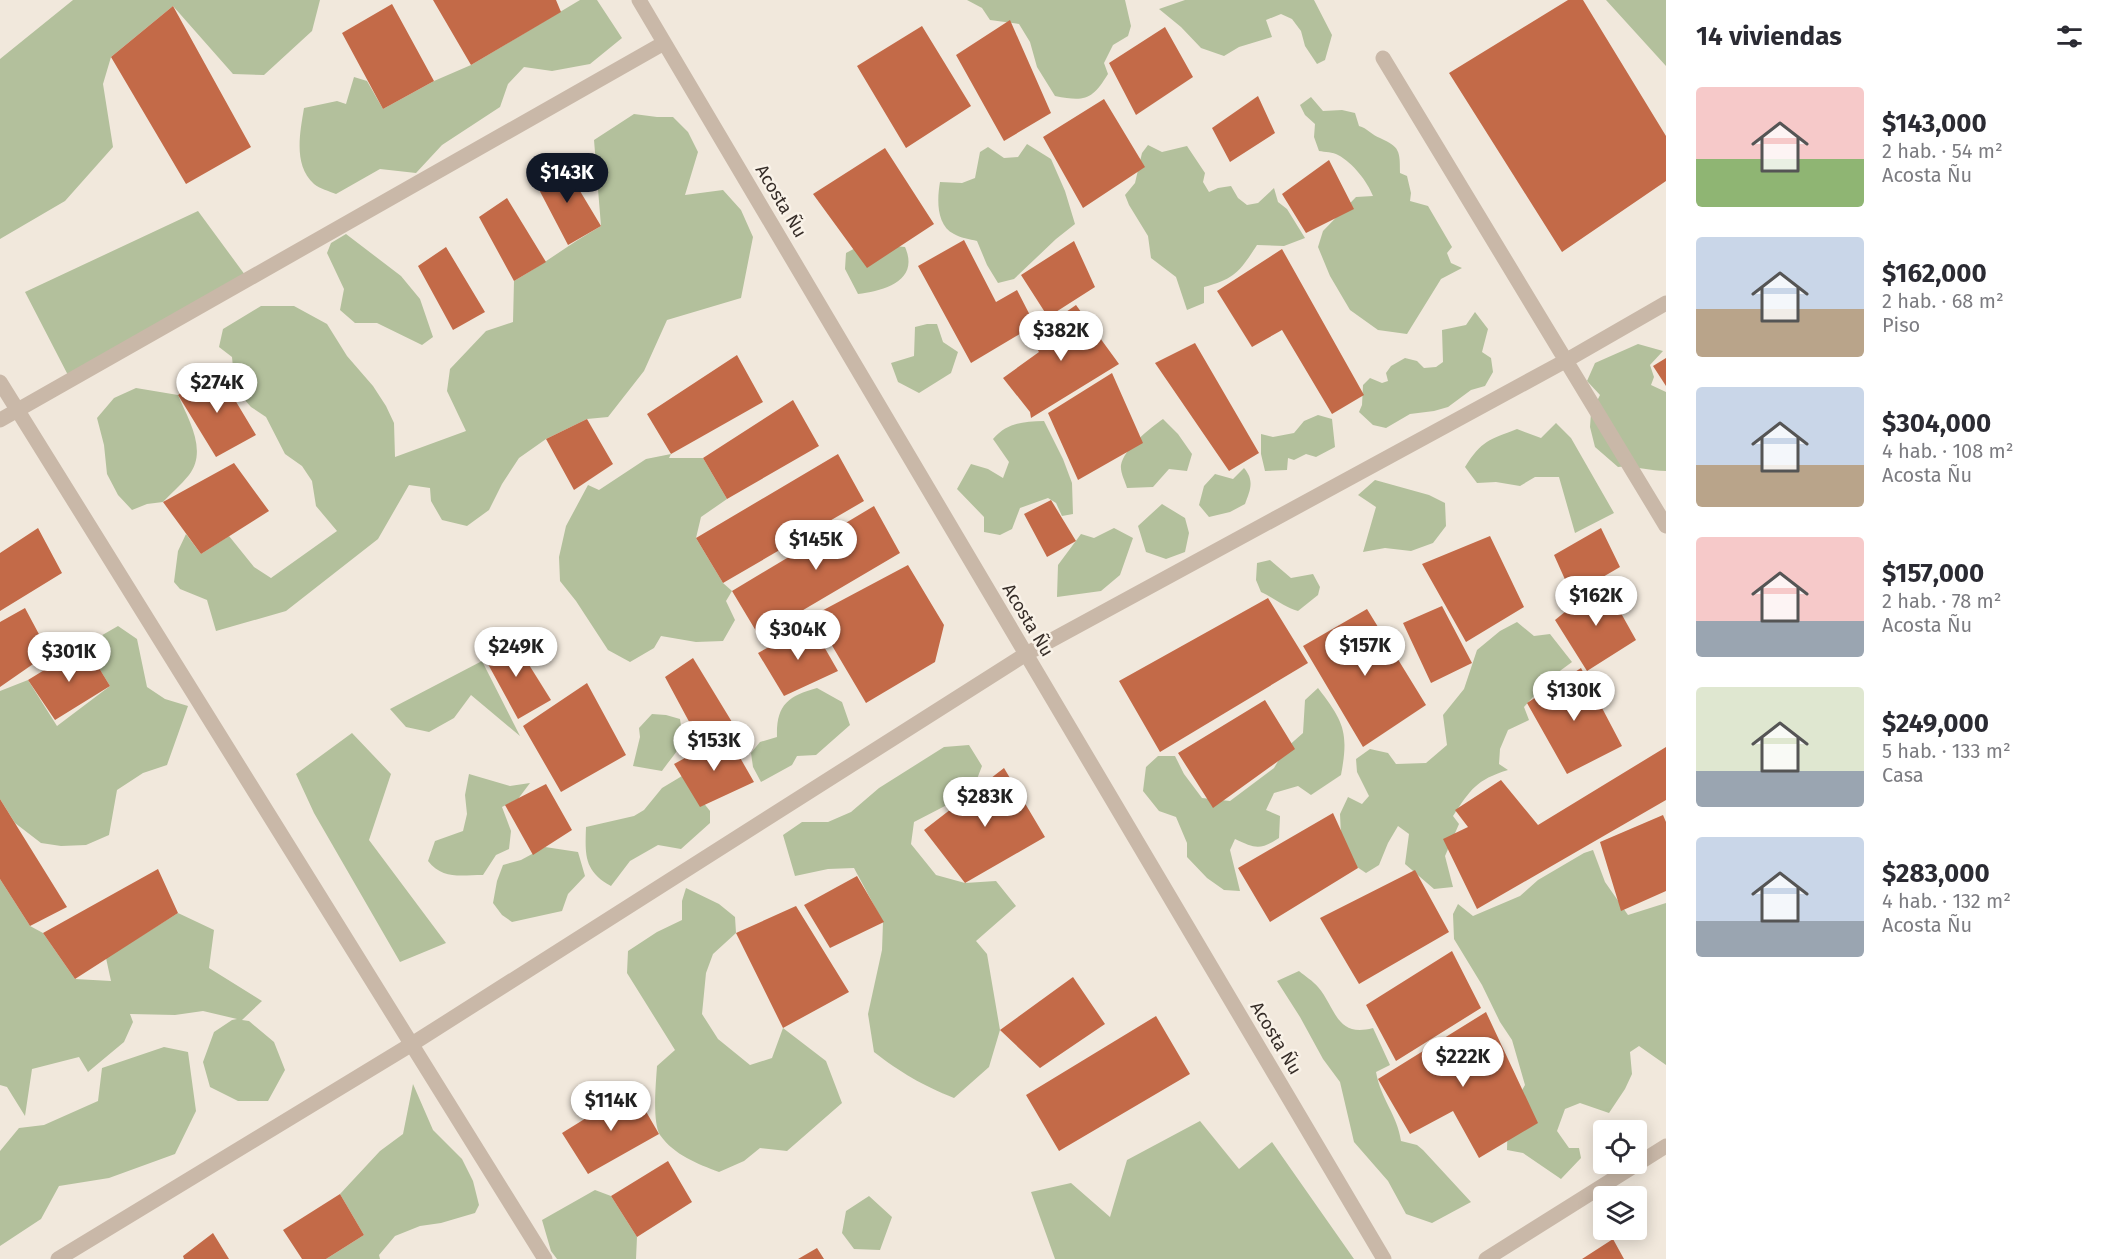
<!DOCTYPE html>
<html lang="es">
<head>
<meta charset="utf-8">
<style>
  :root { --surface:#fff; --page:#f7f7f7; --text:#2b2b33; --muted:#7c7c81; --accent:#111827 }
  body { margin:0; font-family:"Fira Sans",sans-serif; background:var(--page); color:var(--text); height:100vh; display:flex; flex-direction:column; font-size:22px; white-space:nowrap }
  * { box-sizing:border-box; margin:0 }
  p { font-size:20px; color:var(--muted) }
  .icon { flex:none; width:33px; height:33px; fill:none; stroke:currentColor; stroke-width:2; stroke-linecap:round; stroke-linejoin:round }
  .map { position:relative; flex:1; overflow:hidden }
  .details { display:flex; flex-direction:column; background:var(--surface); width:450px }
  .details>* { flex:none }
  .controls { position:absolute; left:1593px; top:1120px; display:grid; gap:12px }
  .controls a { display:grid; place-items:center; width:54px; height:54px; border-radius:6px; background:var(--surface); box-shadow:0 3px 15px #0003; font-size:30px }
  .price { position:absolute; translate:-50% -51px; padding:0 14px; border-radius:21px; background:#fff; color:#222; font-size:20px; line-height:39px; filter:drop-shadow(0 2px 3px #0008) }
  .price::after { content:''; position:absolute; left:50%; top:36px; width:18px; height:14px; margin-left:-9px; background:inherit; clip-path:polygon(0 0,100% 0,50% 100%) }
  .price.active { background:var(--accent); color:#fff }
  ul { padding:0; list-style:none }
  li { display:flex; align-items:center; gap:18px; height:150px; padding:0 30px }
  li span { display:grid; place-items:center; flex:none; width:168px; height:120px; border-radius:6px; color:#555 }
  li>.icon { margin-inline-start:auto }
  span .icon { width:72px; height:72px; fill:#fffc; stroke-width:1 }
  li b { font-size:26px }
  h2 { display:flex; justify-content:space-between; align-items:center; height:72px; padding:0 30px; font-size:26px }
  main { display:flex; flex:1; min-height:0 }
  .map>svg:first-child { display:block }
  .green { fill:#b3c09c }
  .building { fill:#c36a48 }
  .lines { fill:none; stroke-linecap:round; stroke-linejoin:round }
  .street { stroke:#c9b8a8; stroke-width:15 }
  .labels { text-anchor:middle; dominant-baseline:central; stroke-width:5; stroke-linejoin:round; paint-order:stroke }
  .street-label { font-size:18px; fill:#362d28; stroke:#f9f2e8 }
</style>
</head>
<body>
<main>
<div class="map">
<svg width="1666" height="1259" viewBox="0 0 1666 1259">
  <rect width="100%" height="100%" fill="#f1e8dc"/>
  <path class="green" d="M73,0H320L312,31L264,75L233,74L173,6L111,57L103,84L113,147L65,201L0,239V59Z
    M580,0H597L622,38L590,64L552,71L524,67L508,84L500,107L442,145L416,173L380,169L336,194C329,191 320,189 314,184C293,165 300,133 304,108L337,101L346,104L354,77L367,81L383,109L434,81L471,65Z
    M967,0H1125L1131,26L1128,36L1113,45L1104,63L1108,74C1092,100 1085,102 1055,96L1037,67L1030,42L1019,24L990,20L982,8Z
    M1185,0H1314L1332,35L1325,60L1317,64L1305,46L1301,31L1292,19L1281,14L1266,20L1272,37L1239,47L1224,56L1201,48L1181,27L1159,9Z
    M1606,0H1666V66Z
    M1311,97L1323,111L1342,110L1355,113L1359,126C1367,128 1372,135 1380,138C1400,147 1400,151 1400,173L1407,176L1411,193L1410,201L1428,206L1452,247L1447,253L1451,263L1462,268L1441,279L1407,334L1378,330L1350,310L1330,276L1318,247L1323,231L1356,197L1373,196C1367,181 1353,163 1338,155C1333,152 1325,152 1319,151L1314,137L1315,124L1305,115L1300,105Z
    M634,114L657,117H673L688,132L698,152L685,195L723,190L741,210L753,237L741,298L667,320L644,371L608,417L587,419L546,439L519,458L502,484L489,510L467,526L442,520L431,501L430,488L409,485L378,539L286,611L216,631L207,600L180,589L174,582L178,551L186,534L201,554L229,536L254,567L271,578L337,531L316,506L312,481L302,466L285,454L266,417L251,407L235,389L232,357L219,347L223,329L261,306H294L327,324L347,356L373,386L386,406L394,423L395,457L466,431L447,391L450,369L486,331L513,322L514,281C544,264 571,243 601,226L594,140Z
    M1027,144L1051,159L1065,191L1075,224L1056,239L1014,279L998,283L987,265L977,241C970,239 960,238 954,234C936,225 937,199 940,182L962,183L975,178L980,152L988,147L1004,158L1018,157Z
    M1148,145L1162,152L1187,146L1205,173L1203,182L1209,192L1218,188L1231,186L1238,198L1247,205L1258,203L1274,188L1278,202L1287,209L1305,238L1284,246L1257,245C1240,271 1235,279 1204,287V303L1187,310L1176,277L1151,258L1148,236L1129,205L1125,195L1135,183L1142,153Z
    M198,211L248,279L70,379L25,292Z
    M346,234L401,276L420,299L433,337L422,345L377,323H355L340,310L344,289L327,253L331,243Z
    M865,243L905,247C920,281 884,291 858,294L845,269L846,253Z
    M1475,312L1488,329L1482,352L1491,358L1493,372L1485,386L1471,390L1448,407L1434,411L1410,414L1386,428L1373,425L1359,412L1362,405L1363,385L1370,378L1382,383L1388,381L1386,373L1391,366L1405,358L1417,361L1424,368L1436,367L1443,362L1442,330L1466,325Z
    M927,324H937L943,342L958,352L951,373L919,393L898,382L891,363L914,356L915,327Z
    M1638,344L1663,351L1650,365L1654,377L1651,385L1666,392V471C1649,471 1635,466 1618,467L1595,447L1590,427L1591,413L1600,395L1587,381L1595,363Z
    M136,388L178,395C188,419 208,450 189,475C181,485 171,493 163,502L147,504L132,510L118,495L107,474L104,445L97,418L114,398Z
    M1318,415L1332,419L1335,447L1316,457L1306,454L1294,460L1288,458L1287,470L1265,471L1261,454V434L1273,437L1294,433L1304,421Z
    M1163,419L1178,434L1192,454L1187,471L1169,469L1153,487L1127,488C1125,481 1120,472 1121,465C1124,449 1150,428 1163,419Z
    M1044,421L1063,459L1072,483L1073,514L1062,516L1056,503L1048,498L1020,508L1012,529L1000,535L984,532V517L957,489L971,464L988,469L1003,478L1009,462L993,439C1008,422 1022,422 1044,421Z
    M1556,423L1571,438L1614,513L1575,533L1559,477H1535L1520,486L1496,482L1477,483L1465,467C1482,440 1489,440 1517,429L1541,438Z
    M671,454L669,458H703L727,499L701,517L696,538L723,583L732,591L726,601L735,620L723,641L696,642L661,636L654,648L630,662L608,650L576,601L560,581L559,557L566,526L588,485L599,490L646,459Z
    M1244,468C1255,481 1250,490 1245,504L1230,512L1209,517L1199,505L1204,486L1215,474L1233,479Z
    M1375,480L1429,495L1445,503L1446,526L1433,543L1411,551L1385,548L1363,552L1376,507L1358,495Z
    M1162,504L1185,518L1189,533L1185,552L1166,559L1146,552L1138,526Z
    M1114,528L1133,538L1120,575L1101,591L1057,597L1058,565L1081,534L1094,538Z
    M1270,560L1291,578L1313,574L1320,587L1318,595L1298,611C1284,607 1274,598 1261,592L1256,580L1257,563Z
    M1517,622L1534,636L1550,634L1572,662L1549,679L1524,707L1529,720L1508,730L1500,749L1499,764L1508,770C1476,780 1471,789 1453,816L1459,824L1445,856L1453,887L1434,889L1405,864L1409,834L1398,826L1388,843L1379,865L1366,873L1342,857L1340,814L1348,797L1362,804L1369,796L1357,772L1356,759L1370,749L1388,753L1396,764L1426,763L1447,745L1443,715L1464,689L1477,650L1500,631Z
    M118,626L137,639L147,687L165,699L188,706L167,765L143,773L117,790L109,835L86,845L61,846L41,843L15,823L0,799V691L28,680L57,726L110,686L85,645Z
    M482,661L520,736L471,695L454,718L429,732L406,727L390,709Z
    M817,688L842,702L850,725L816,755L797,756L792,765L761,782L753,767L751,753L760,742L777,737C776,705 788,696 817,688Z
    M1318,688C1344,722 1349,732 1341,775L1311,795L1298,786L1274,793L1266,810L1280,816L1279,838C1259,851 1255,848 1235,839L1230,850L1240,891L1224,890L1207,878L1187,857V843L1176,817L1159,811L1143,791L1146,767L1158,756H1175L1184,774L1202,798L1230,801L1274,768L1286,748L1303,733L1305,700Z
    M652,714L666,715L680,719C685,748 678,748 662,771L633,766L640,737L639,728Z
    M352,733L391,774L369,840L446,943L400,962L314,813L296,774Z
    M969,745L982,766L972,792L914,822L911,844L936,875L965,883L996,881L1016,906L976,941L987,954L1000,1030L989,1067L954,1098C922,1085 901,1073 874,1052L868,1014L882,950L883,922L854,868L828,869L795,876L783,835L802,822H828L851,812L879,788L944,747Z
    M469,774L510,786L530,783L518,799L502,807L511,831L509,849L496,855L483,875C461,875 443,880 428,861L435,841L463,831L467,814L465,795Z
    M682,776L710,811V823L681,849L658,845L630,861L611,886C584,871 585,855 586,827L634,816L644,810L662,788Z
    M545,847L578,852L585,876L568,894L562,911L512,922L502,915L493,903L497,881L503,865L521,860Z
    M1593,850L1605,882L1628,915L1666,903V1065L1639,1046L1630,1052L1632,1074L1625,1089L1609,1113L1580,1103L1565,1109L1557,1131L1569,1148H1579L1581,1158L1561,1179L1523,1153L1507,1150L1508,1114L1525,1085L1512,1040L1500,1022L1482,985L1454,939L1453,914L1458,904L1473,916L1520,896L1538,880L1584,853Z
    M0,879L30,926L43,933L75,979L111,981L106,958L178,913L214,930L209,968L262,1001L242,1020L249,1021L274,1042L285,1070L268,1101H238L210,1087L203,1062L214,1032L232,1020L237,1019L203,1011L175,1015L130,1014L133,1022L124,1042L88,1072L79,1057L32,1069L25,1116L7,1087L0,1085Z
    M686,888L719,904L735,917L736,933L713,954L706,973L702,1014L718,1039L750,1065L772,1058L783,1028L826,1061L842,1103L787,1151L760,1148L744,1161L719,1172C698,1164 674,1155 660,1135C652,1122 656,1082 657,1066L675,1050L627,973L628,951L657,932L682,920V901Z
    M1299,971C1305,976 1313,981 1318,987C1336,1008 1336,1038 1373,1028L1390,1065L1376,1072C1381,1100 1397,1114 1401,1141L1417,1145L1423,1150L1471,1202L1432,1223L1406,1214L1388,1181L1354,1142L1340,1082L1323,1059L1300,1017L1277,981Z
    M164,1047L188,1052L196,1111L175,1154L109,1178L59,1186L41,1219L0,1246V1151L19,1128L44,1125L98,1101L102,1068Z
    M413,1084L433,1130L462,1159L473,1181L479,1205L475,1213L441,1223L420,1226L395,1236L379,1255L380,1259H326L364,1235L340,1194L380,1151L403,1134Z
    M1200,1121L1239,1169L1272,1142L1354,1259H1055L1031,1192L1071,1183L1110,1217L1127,1160Z
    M595,1190L611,1196L637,1237L636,1259H557L551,1251L542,1220Z
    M869,1196L892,1217L880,1250L854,1249L842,1233L846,1211Z"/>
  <path class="building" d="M433,0H556L561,12L471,65Z
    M1568,0H1583L1666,136V181L1562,252L1449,73Z
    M392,4L434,81L383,109L342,33Z
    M173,6L251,147L186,184L111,57Z
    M1010,20L1051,113L1004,141L956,55Z
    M922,26L971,106L906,148L857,66Z
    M1165,27L1193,77L1136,115L1109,63Z
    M1258,96L1275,133L1230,162L1212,128Z
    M1104,99L1145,167L1083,208L1043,137Z
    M885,148L934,224L867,268L813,194Z
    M1329,160L1354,209L1306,233L1282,194Z
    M562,161L601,226L568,245L534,180Z
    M507,198L546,262L514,281L479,217Z
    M964,240L996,302L1017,290L1035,325L971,363L918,266Z
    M1074,241L1095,287L1048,317L1021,275Z
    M446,247L485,312L453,330L418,266Z
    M1282,249L1364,395L1332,414L1282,330L1252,347L1217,291Z
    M1076,305L1119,364L1031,418L1030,412L1003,378L1039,352L1030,337Z
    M1195,343L1259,453L1229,471L1155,363Z
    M737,355L763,402L671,454L647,414Z
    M1666,358V386L1653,366Z
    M217,370L256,435L216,457L178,395Z
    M1112,373L1143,443L1078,480L1048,413Z
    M793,400L819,446L727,499L703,458Z
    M587,419L613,464L574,490L546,439Z
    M838,454L864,501L723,583L696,538Z
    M234,463L269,511L201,554L163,502Z
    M1051,500L1076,541L1047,557L1024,514Z
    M874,506L900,553L759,636L732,591Z
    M38,528L62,573L0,611V553Z
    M1601,528L1620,567L1572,595L1554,555Z
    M1490,536L1524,607L1466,642L1422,564Z
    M908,565L944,625L935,662L866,703L814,615Z
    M1603,581L1636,640L1587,671L1555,620Z
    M1268,598L1308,663L1160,752L1119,681Z
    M1442,606L1472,663L1431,683L1403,623Z
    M25,608L49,653L0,687V622Z
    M1367,609L1426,705L1363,747L1303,646Z
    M811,624L838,671L784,696L758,653Z
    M511,636L551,700L518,719L483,655Z
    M85,645L110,686L55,720L28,680Z
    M693,658L732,722L700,742L665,677Z
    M1581,668L1622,746L1567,774L1527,703Z
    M587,683L626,755L561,792L523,726Z
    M1265,700L1295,749L1213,808L1178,753Z
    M727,735L754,782L700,807L674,764Z
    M1666,747V800L1477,909L1443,839L1468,827L1455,810L1501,780L1538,825Z
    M1004,768L1045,837L965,883L924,830Z
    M546,784L572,830L533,855L505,805Z
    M0,799L67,907L30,926L0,879Z
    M1333,813L1358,868L1270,922L1238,868Z
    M1663,815L1666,822V891L1621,911L1600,842Z
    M158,869L178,913L75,979L43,933Z
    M1415,870L1449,932L1359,984L1320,918Z
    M857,876L884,922L830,948L804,905Z
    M796,906L849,992L783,1028L736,933Z
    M1452,951L1481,1008L1396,1061L1366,1005Z
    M1073,977L1105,1024L1040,1068L1000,1030Z
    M1486,1012L1538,1123L1479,1158L1453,1111L1410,1134L1378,1079Z
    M1156,1016L1190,1074L1059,1151L1026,1095Z
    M633,1089L659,1134L588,1174L562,1133Z
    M668,1161L692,1202L637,1237L611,1196Z
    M340,1194L364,1235L326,1259H302L283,1230Z
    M213,1233L229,1259H184L183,1256Z
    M1613,1239L1624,1259H1582Z
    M817,1248L824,1259H798Z"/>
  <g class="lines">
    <path class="street" d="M639,0L1384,1259
      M1383,58L1666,526
      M0,382L545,1259
      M0,420L664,43
      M58,1259L412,1044L1026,654L1567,360L1666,303
      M1486,1259L1666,1146"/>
  </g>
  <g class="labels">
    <g class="street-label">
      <text transform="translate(781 201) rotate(59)">Acosta Ñu</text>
      <text transform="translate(1028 620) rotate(59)">Acosta Ñu</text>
      <text transform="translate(1276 1038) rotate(59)">Acosta Ñu</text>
    </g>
  </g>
</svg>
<div class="controls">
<a><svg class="icon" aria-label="locate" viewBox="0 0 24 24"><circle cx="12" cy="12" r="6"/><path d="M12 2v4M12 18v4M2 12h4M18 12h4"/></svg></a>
<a><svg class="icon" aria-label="layers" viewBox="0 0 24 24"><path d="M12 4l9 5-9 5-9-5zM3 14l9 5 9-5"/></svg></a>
</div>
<b class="price active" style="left:567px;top:204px">$143K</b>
<b class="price" style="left:1061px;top:362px">$382K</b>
<b class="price" style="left:217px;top:414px">$274K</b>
<b class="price" style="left:816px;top:571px">$145K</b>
<b class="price" style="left:1596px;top:627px">$162K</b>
<b class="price" style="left:798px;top:661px">$304K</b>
<b class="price" style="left:1365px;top:677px">$157K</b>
<b class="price" style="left:516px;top:678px">$249K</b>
<b class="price" style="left:69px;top:683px">$301K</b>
<b class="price" style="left:1574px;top:722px">$130K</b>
<b class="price" style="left:714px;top:772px">$153K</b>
<b class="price" style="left:985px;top:828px">$283K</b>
<b class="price" style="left:1463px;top:1088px">$222K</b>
<b class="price" style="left:611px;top:1132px">$114K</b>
</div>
<section class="details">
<h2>14 viviendas<svg class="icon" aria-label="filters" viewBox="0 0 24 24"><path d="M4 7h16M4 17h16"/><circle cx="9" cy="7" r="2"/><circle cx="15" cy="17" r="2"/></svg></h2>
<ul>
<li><span style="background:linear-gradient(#f6c9c9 60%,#8fb573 0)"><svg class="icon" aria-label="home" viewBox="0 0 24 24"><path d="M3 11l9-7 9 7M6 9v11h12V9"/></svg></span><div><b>$143,000</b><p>2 hab. · 54 m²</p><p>Acosta Ñu</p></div></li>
<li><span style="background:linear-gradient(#c9d6e8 60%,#b9a48a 0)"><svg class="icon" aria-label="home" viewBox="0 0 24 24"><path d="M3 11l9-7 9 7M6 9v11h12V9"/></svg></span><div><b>$162,000</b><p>2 hab. · 68 m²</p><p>Piso</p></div></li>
<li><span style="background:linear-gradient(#c9d6e8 65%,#b9a48a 0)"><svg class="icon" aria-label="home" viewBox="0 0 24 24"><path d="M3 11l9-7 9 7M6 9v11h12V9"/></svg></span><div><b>$304,000</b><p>4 hab. · 108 m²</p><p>Acosta Ñu</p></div></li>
<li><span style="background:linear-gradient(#f6c9c9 70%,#9aa5b1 0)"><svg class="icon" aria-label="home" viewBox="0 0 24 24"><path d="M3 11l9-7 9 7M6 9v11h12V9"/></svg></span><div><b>$157,000</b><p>2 hab. · 78 m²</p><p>Acosta Ñu</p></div></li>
<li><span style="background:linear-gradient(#dfe7d0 70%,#9aa5b1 0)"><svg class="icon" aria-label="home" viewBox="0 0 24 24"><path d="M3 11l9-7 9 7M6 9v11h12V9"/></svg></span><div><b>$249,000</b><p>5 hab. · 133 m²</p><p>Casa</p></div></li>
<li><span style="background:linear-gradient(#c9d6e8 70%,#9aa5b1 0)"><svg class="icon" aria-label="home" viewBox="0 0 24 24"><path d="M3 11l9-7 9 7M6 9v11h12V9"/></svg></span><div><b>$283,000</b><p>4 hab. · 132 m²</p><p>Acosta Ñu</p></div></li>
</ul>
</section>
</main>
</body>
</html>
